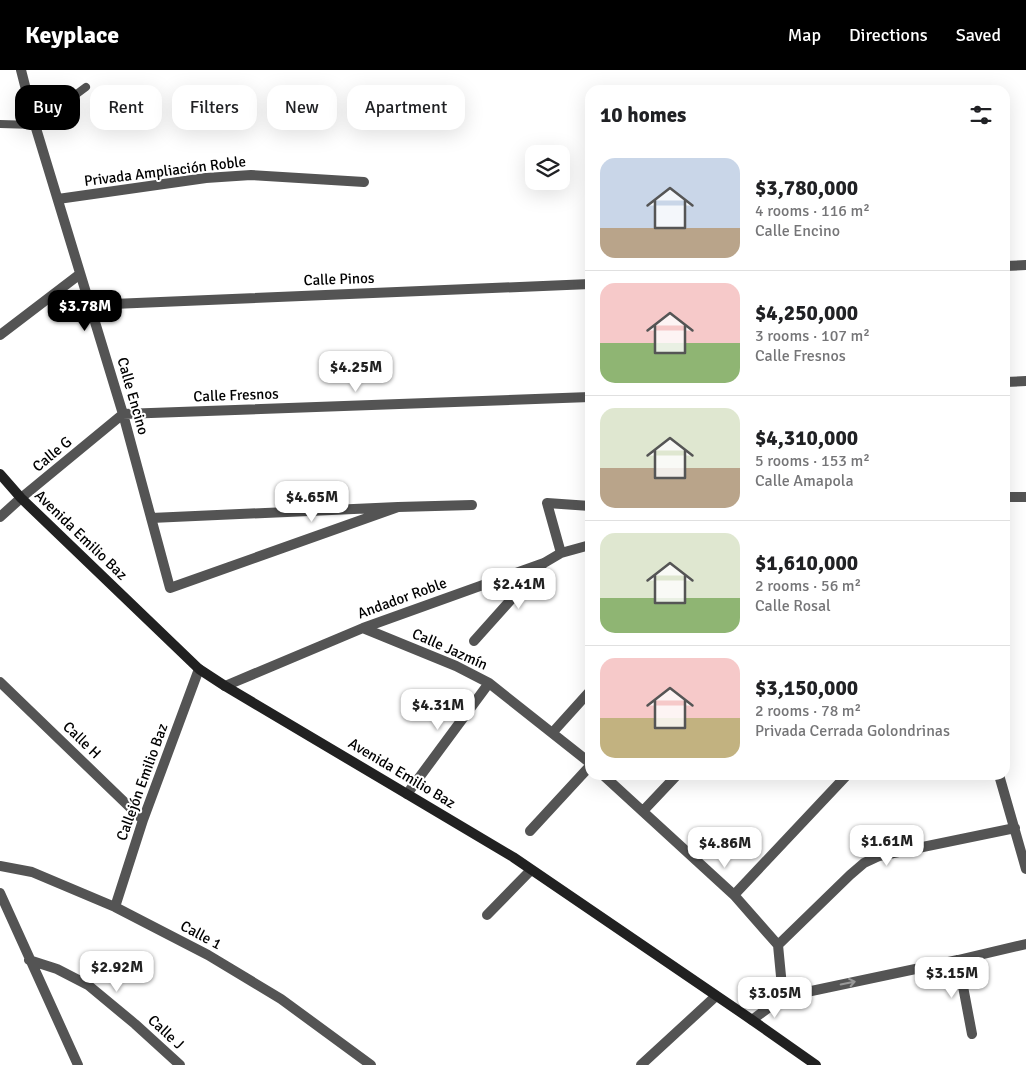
<!DOCTYPE html>
<html lang="en">
<head>
<meta charset="utf-8">
<style>
  :root { --surface:#fff; --page:#f6f6f6; --text:#202124; --muted:#757577; --line:#e0e0e0; --accent:#000 }
  body { margin:0; font-family:Signika,sans-serif; background:var(--page); color:var(--text); height:100vh; display:flex; flex-direction:column; font-size:19px; white-space:nowrap }
  * { box-sizing:border-box; margin:0 }
  p { font-size:16px; color:var(--muted) }
  .icon { flex:none; width:28px; height:28px; fill:none; stroke:currentColor; stroke-width:2; stroke-linecap:round; stroke-linejoin:round }
  .map { position:relative; flex:1; overflow:hidden }
  .side { position:absolute; left:585px; top:15px; width:425px; height:695px; display:flex; flex-direction:column; background:var(--surface); border-radius:15px; box-shadow:0 5px 20px #0002 }
  .side>* { flex:none }
  .banner { position:absolute; left:15px; top:15px; width:475px; height:45px; display:flex; gap:10px }
  .controls { position:absolute; left:525px; top:75px; display:grid; gap:10px }
  .controls a { display:grid; place-items:center; width:45px; height:45px; border-radius:10px; background:var(--surface); box-shadow:0 5px 20px #0002; font-size:25px }
  .price { position:absolute; translate:-50% -42px; padding:0 11px; border-radius:10px; background:#fff; color:#222; font-size:16px; line-height:32px; filter:drop-shadow(0 1px 2px #0008) }
  .price::after { content:''; position:absolute; left:50%; top:30px; width:15px; height:11px; margin-left:-8px; background:inherit; clip-path:polygon(0 0,100% 0,50% 100%) }
  .price.selected { background:var(--accent); color:#fff }
  ul { padding:0; list-style:none }
  li { display:flex; align-items:center; gap:15px; height:125px; padding:0 15px }
  li+li { border-top:1px solid var(--line) }
  li span { display:grid; place-items:center; flex:none; width:140px; height:100px; border-radius:15px; color:#555 }
  li>.icon { margin-inline-start:auto }
  span .icon { width:60px; height:60px; fill:#fffc; stroke-width:1 }
  li b { font-size:21px }
  h2 { display:flex; justify-content:space-between; align-items:center; height:60px; padding:0 15px; font-size:21px }
  .chip { padding:0 18px; border-radius:15px; background:var(--surface); box-shadow:0 5px 20px #0002; font-size:18px; line-height:45px }
  .chip.selected { background:var(--accent); color:#fff }
  header { display:flex; align-items:center; gap:30px; box-sizing:border-box; height:70px; padding:0 25px; background:var(--accent); color:#fff }
  header strong { font-size:24px }
  nav { display:flex; gap:28px; margin-inline-start:auto; font-size:18px }
  .map>svg:first-child { display:block }
  .lines { fill:none; stroke-linecap:round; stroke-linejoin:round }
  .lane { stroke:#545454; stroke-width:8 }
  .street { stroke:#545454; stroke-width:10 }
  .secondary { stroke:#212121; stroke-width:10 }
  .oneway { stroke:#989898 }
  .labels { text-anchor:middle; dominant-baseline:central; stroke-width:4; stroke-linejoin:round; paint-order:stroke }
  .street-label { font-size:15px; fill:#000; stroke:#fff }
</style>
</head>
<body>
<header>
<strong>Keyplace</strong>
<nav><a>Map</a><a>Directions</a><a>Saved</a></nav>
</header>
<div class="map">
<svg width="1026" height="995" viewBox="0 0 1026 995">
  <rect width="100%" height="100%" fill="#fff"/>
  <g class="lines">
    <path class="lane" d="M0,54L35,55L86,17"/>
    <path class="street" d="M21,0L35,55L123,344L170,518L398,437
      M58,129L206,108L251,105L364,112
      M1005,196L1026,195
      M89,235L590,214
      M0,265L80,204
      M1005,312L1026,311
      M1005,427H1026
      M0,447L21,428L123,344L590,327
      M151,448L398,437L472,435
      M561,483L547,433L590,436
      M363,558L456,596L489,613L590,693
      M474,571L543,494
      M0,612L143,750
      M225,616L363,558L544,493L561,483L590,475
      M553,662L590,621
      M603,705L734,825L778,875L783,927
      M999,705L1026,799
      M407,724L489,613
      M643,741L677,705
      M530,761L590,696
      M0,796L32,802L115,837L208,885L281,929L371,995
      M0,823L78,995
      M734,825L847,705
      M115,837L143,750L199,599
      M487,845L531,800
      M778,875L850,805L864,793L879,786L1015,758
      M29,890L57,899L88,915L135,954L180,995
      M958,890L972,964
      M752,950L783,927L958,890L1026,874
      M641,995L716,926"/>
    <path class="secondary" d="M0,404L21,428L199,599L225,616L407,724L513,787L752,950L816,995"/>
  </g>
  <defs><path id="oneway-shaft" d="M-6 0H5M1.5-3L5.5 0L1.5 3" fill="none" stroke-width="1.6" stroke-linecap="round" stroke-linejoin="round" transform="scale(1.25)"/></defs>
  <use class="oneway" href="#oneway-shaft" transform="translate(848 913) rotate(-12)"/>
  <g class="labels">
    <g class="street-label">
      <text transform="translate(165 101) rotate(-7)">Privada Ampliación Roble</text>
      <text transform="translate(339 209) rotate(-2)">Calle Pinos</text>
      <text transform="translate(236 325) rotate(-2)">Calle Fresnos</text>
      <text transform="translate(133 326) rotate(74)">Calle Encino</text>
      <text transform="translate(52 384) rotate(-40)">Calle G</text>
      <text transform="translate(81 465) rotate(44)">Avenida Emilio Baz</text>
      <text transform="translate(402 528) rotate(-20)">Andador Roble</text>
      <text transform="translate(450 579) rotate(24)">Calle Jazmín</text>
      <text transform="translate(82 670) rotate(44)">Calle H</text>
      <text transform="translate(402 703) rotate(31)">Avenida Emilio Baz</text>
      <text transform="translate(142 712) rotate(-70)">Callejón Emilio Baz</text>
      <text transform="translate(201 865) rotate(28)">Calle 1</text>
      <text transform="translate(166 962) rotate(43)">Calle J</text>
    </g>
  </g>
</svg>
<div class="controls">
<a><svg class="icon" aria-label="layers" viewBox="0 0 24 24"><path d="M12 4l9 5-9 5-9-5zM3 14l9 5 9-5"/></svg></a>
</div>
<b class="price selected" style="left:85px;top:262px">$3.78M</b>
<b class="price" style="left:356px;top:323px">$4.25M</b>
<b class="price" style="left:312px;top:453px">$4.65M</b>
<b class="price" style="left:519px;top:540px">$2.41M</b>
<b class="price" style="left:438px;top:661px">$4.31M</b>
<b class="price" style="left:887px;top:797px">$1.61M</b>
<b class="price" style="left:725px;top:799px">$4.86M</b>
<b class="price" style="left:117px;top:923px">$2.92M</b>
<b class="price" style="left:952px;top:929px">$3.15M</b>
<b class="price" style="left:775px;top:949px">$3.05M</b>
<div class="banner">
<a class="chip selected">Buy</a>
<a class="chip">Rent</a>
<a class="chip">Filters</a>
<a class="chip">New</a>
<a class="chip">Apartment</a>
</div>
<section class="side">
<h2>10 homes<svg class="icon" aria-label="filters" viewBox="0 0 24 24"><path d="M4 7h16M4 17h16"/><circle cx="9" cy="7" r="2"/><circle cx="15" cy="17" r="2"/></svg></h2>
<ul>
<li><span style="background:linear-gradient(#c9d6e8 70%,#b9a48a 0)"><svg class="icon" aria-label="home" viewBox="0 0 24 24"><path d="M3 11l9-7 9 7M6 9v11h12V9"/></svg></span><div><b>$3,780,000</b><p>4 rooms · 116 m²</p><p>Calle Encino</p></div></li>
<li><span style="background:linear-gradient(#f6c9c9 60%,#8fb573 0)"><svg class="icon" aria-label="home" viewBox="0 0 24 24"><path d="M3 11l9-7 9 7M6 9v11h12V9"/></svg></span><div><b>$4,250,000</b><p>3 rooms · 107 m²</p><p>Calle Fresnos</p></div></li>
<li><span style="background:linear-gradient(#dfe7d0 60%,#b9a48a 0)"><svg class="icon" aria-label="home" viewBox="0 0 24 24"><path d="M3 11l9-7 9 7M6 9v11h12V9"/></svg></span><div><b>$4,310,000</b><p>5 rooms · 153 m²</p><p>Calle Amapola</p></div></li>
<li><span style="background:linear-gradient(#dfe7d0 65%,#8fb573 0)"><svg class="icon" aria-label="home" viewBox="0 0 24 24"><path d="M3 11l9-7 9 7M6 9v11h12V9"/></svg></span><div><b>$1,610,000</b><p>2 rooms · 56 m²</p><p>Calle Rosal</p></div></li>
<li><span style="background:linear-gradient(#f6c9c9 60%,#c2b280 0)"><svg class="icon" aria-label="home" viewBox="0 0 24 24"><path d="M3 11l9-7 9 7M6 9v11h12V9"/></svg></span><div><b>$3,150,000</b><p>2 rooms · 78 m²</p><p>Privada Cerrada Golondrinas</p></div></li>
</ul>
</section>
</div>
</body>
</html>
